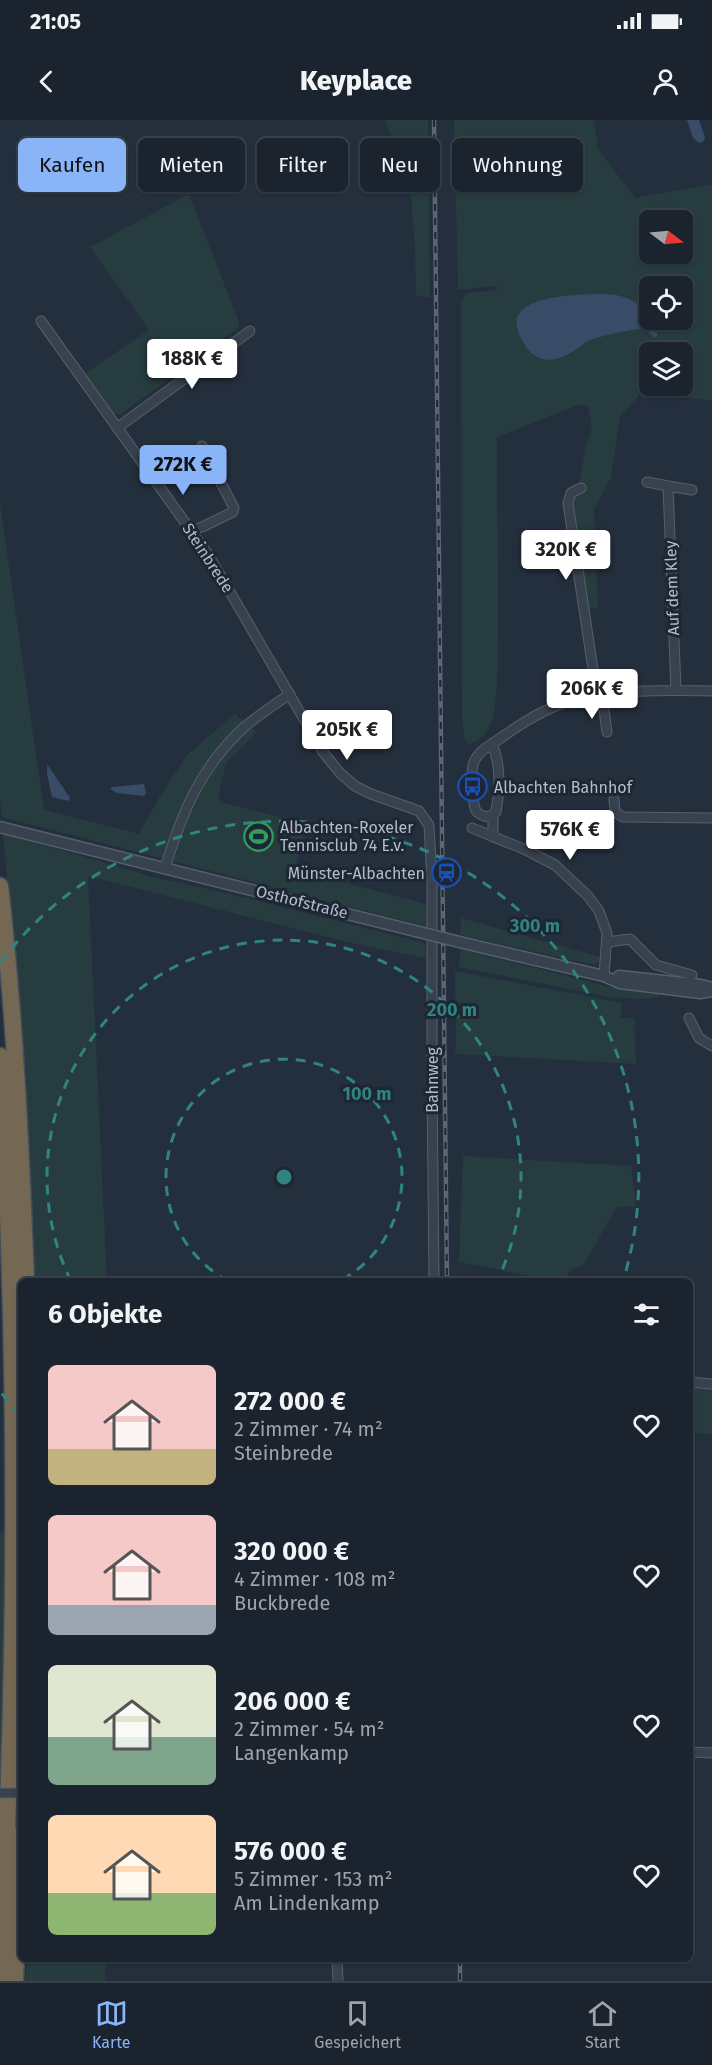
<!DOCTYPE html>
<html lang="de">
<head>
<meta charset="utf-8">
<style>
  :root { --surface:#1b232e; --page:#242b36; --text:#f1f3f6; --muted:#a0a4aa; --line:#39404a; --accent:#8ab4f8 }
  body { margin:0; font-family:"Fira Sans",sans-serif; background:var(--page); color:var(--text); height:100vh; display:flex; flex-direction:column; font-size:22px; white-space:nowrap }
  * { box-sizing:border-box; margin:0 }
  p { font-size:20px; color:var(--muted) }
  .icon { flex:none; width:33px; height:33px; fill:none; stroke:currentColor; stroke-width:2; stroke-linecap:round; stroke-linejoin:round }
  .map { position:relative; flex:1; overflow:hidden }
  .sheet { position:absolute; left:18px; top:1158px; width:675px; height:684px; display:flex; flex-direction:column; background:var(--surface); border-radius:9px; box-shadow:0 2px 4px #0004,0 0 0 2px var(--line) }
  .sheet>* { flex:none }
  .top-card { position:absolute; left:18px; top:18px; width:676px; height:54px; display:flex; gap:12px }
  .needle { width:39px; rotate:106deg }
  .controls { position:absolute; left:639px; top:90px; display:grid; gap:12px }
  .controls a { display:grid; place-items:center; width:54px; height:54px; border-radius:9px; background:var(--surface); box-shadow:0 2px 4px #0004,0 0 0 2px var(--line); font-size:30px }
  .price { position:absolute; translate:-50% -51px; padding:0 14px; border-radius:6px; background:#fff; color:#222; font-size:20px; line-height:39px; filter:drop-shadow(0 2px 3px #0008) }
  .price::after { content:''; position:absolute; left:50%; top:36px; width:18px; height:14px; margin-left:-9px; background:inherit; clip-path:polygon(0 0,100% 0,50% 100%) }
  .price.current { background:var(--accent); color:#111 }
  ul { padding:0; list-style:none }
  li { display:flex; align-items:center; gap:18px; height:150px; padding:0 30px }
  li span { display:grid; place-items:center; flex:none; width:168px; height:120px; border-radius:9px; color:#555 }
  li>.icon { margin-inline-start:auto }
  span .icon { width:72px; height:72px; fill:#fffc; stroke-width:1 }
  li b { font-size:26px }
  h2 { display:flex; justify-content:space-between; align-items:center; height:72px; padding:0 30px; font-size:26px }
  .pill { padding:0 21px; border-radius:9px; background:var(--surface); box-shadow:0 2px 4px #0004,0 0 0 2px var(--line); font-size:21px; line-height:54px }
  .pill.current { background:var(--accent); color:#111 }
  .status { display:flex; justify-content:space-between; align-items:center; height:42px; padding:0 30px; background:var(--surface); direction:ltr }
  .status svg { height:16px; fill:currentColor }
  header { display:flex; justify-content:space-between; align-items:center; height:78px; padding:0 30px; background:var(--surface); font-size:27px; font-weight:800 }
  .tab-bar { display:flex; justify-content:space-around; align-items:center; height:84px; border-top:2px solid var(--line); background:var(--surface); font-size:16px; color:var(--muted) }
  .tab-bar a { display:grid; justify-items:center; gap:3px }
  .tab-bar .current { color:var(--accent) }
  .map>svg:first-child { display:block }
  .green { fill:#263c3f; fill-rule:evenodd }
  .water { fill:#394c67 }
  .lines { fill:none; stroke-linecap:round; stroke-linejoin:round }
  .minor-casing { stroke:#565f6c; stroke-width:11 }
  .tertiary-casing { stroke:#565f6c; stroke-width:13 }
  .motorway-casing { stroke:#434c59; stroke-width:19 }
  .minor { stroke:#38414e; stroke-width:9 }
  .tertiary { stroke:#38414e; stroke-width:10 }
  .motorway { stroke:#746855; stroke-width:16 }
  .rail-casing { stroke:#5a6575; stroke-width:4.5 }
  .rail { stroke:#1d2633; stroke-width:2; stroke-dasharray:7; stroke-linecap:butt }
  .minor-bridge-casing { stroke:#565f6c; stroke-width:11; stroke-linecap:butt }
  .tertiary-bridge-casing { stroke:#565f6c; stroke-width:13; stroke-linecap:butt }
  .minor-bridge { stroke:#38414e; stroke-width:9 }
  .tertiary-bridge { stroke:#38414e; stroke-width:10 }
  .ring { fill:none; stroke:#308480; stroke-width:3; stroke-dasharray:10 8 }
  .labels { text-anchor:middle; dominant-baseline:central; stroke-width:6; stroke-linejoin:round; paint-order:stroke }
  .street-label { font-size:16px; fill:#b4bcc9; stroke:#1d2633 }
  .poi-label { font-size:16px; fill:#b4bcc9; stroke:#1d2633; text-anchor:start }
  .centre { fill:#308480; stroke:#1d2633; stroke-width:3 }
  .ring-label { font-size:18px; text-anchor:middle; font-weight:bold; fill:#308480; stroke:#1d2633; stroke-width:6; stroke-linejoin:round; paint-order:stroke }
</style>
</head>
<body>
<div class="status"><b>21:05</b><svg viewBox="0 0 49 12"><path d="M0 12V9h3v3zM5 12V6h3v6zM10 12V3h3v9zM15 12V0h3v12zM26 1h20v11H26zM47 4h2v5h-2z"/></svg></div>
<header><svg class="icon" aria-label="back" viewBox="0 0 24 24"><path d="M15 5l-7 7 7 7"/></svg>Keyplace<svg class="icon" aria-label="person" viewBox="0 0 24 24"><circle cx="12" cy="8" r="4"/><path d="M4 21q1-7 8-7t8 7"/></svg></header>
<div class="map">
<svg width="712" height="1861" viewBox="0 0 712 1861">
  <rect width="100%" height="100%" fill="#242f3e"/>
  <path class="green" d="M385,0H428L430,178L416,175L415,129L410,64Z
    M454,0H594L598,29L635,78L712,64V281L643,271L620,297L611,358L594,389L598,488L588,489L571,381L578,373L585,328L592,308L588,286L581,284L497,317C497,381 498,444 498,507C497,534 500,584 489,608C485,616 476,623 468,624L464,617L462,598L461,185L464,176L468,173L497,170V166L458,170ZM650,100H682V134H650ZM650,166H682V200H650ZM650,232H682V266H650Z
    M189,74L239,202L238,208L121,294H113L84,254L149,210L90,127Z
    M0,383L44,690L139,714L160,676L187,635L235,594L257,612L226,643L218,678L223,683L306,704L295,749L426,784L427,807L2,697L0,680Z
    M3,713L153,757L230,774L425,823L426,838L351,823L88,756L107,1161H31L21,922Z
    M461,798L604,838L594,845L460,815Z
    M460,829L606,866L658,873L659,877L638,879L609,877L459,847Z
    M455,851L622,883L620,898H634L636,944L458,934L454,932L456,927Z
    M463,1036L631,1046L636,1086L617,1087L582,1147L571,1149L563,1161H555L459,1142Z
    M690,1265L712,1268V1314L690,1312Z
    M0,1411H4L2,1669H0Z
    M27,1839H106L105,1861H25Z"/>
  <path class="water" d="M687,0H699L705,17L703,22L699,23L693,18Z
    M596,174C633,173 642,184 657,213V217H654C645,207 638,209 626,211C612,214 599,216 586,222C582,224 579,228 575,230C551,246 532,243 520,216C500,175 574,175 596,174Z
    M47,644L70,678L68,681L52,677L47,654Z
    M144,664L146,673L144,676L117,673L110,669L112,667Z"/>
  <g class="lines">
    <defs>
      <path id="minor" d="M41,201L209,436L323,632L340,653L355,666L371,674L419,691L429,705L432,761V964L434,1161
        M117,308L250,211
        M647,362L668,366
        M581,368L571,373L568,383L597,576
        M191,410L202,407L233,392L234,388L202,326
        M676,570L668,366L692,370
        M602,575L607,612
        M492,624C501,643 500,671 496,692L489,697C474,695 474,688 473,675C473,665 470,652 474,642C479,630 494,623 505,615C522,603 541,591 561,584C608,569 663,570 712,571
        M614,679L615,692L623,697L712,698
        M472,708L526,730L555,745L588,776L599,791L607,813L604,856
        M493,717V695
        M165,748C182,693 199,650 242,609C257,596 274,585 290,574
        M607,822L630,819L656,845L692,855
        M689,898L699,918L712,926
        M690,1262L712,1264
        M690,1632L712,1633
        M337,1839L338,1861"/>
      <path id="tertiary" d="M0,707L415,811
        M476,826L604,856L620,863L700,873L712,871
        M619,856L701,865L712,868"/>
      <path id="motorway" d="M0,766C15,897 21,1029 26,1161
        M0,936C19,1244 17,1553 0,1861
        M15,1861L21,1713"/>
    </defs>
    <use href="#minor" class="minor-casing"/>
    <use href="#tertiary" class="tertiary-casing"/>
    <use href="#motorway" class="motorway-casing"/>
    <use href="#minor" class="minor"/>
    <use href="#tertiary" class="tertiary"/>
    <use href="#motorway" class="motorway"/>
    <defs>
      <path id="rail" d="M434,0L447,1161
        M460,1839V1861"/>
    </defs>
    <use href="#rail" class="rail-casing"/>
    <use href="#rail" class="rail"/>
    <defs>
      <path id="minor-bridge" d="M0,1673H21"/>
      <path id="tertiary-bridge" d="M415,811L476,826"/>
    </defs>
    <use href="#minor-bridge" class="minor-bridge-casing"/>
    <use href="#tertiary-bridge" class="tertiary-bridge-casing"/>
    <use href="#minor-bridge" class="minor-bridge"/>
    <use href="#tertiary-bridge" class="tertiary-bridge"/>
  </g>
  <g class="ring">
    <path d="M228 1161A118 118 0 1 1 340 1161"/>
    <path d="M71 1161A237 237 0 1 1 497 1161"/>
    <path d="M20 1295A355 355 0 0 1 0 1271M0 843A355 355 0 0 1 623 1161"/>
  </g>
  <defs>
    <symbol id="bus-ring" viewBox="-11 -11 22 22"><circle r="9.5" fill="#1d2633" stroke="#1a4fb4" stroke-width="1.5"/><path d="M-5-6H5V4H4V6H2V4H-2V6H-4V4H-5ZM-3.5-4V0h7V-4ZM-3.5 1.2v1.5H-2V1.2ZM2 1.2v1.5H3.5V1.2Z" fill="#1a4fb4"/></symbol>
    <symbol id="stadium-ring" viewBox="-11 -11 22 22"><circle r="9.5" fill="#1d2633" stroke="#2e9e5b" stroke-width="1.5"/><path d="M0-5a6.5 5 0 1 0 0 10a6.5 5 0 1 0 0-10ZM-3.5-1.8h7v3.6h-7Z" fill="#2e9e5b"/></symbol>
    <symbol id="station-ring" viewBox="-11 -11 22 22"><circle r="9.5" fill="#1d2633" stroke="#1a4fb4" stroke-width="1.5"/><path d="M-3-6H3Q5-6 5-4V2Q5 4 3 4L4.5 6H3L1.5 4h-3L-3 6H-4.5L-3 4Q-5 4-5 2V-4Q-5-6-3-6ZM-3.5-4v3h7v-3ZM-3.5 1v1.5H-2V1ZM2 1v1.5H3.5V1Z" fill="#1a4fb4"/></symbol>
  </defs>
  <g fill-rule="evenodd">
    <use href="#bus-ring" x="456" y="650" width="33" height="33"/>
    <use href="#stadium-ring" x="242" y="700" width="33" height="33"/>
    <use href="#station-ring" x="430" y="736" width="33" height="33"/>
  </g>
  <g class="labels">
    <g class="street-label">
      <text transform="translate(208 438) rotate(57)">Steinbrede</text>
      <text transform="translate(672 468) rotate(-92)">Auf dem Kley</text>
      <text transform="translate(302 782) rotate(14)">Osthofstraße</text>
      <text transform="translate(432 960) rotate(-90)">Bahnweg</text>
    </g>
    <g class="poi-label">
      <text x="494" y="667">Albachten Bahnhof</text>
      <text x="280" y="707">Albachten-Roxeler<tspan x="280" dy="18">Tennisclub 74 E.v.</tspan></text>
      <text x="425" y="753" text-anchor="end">Münster-Albachten</text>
    </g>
  </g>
  <circle cx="284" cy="1057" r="9" class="centre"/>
  <g class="ring-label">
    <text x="535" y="812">300 m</text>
    <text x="452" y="896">200 m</text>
    <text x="367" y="980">100 m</text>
  </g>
</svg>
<div class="controls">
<a><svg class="needle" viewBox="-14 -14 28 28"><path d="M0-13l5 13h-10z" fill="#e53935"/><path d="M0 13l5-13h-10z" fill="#a0a4aa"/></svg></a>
<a><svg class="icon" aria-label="locate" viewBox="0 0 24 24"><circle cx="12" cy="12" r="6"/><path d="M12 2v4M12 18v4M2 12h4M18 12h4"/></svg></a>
<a><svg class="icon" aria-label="layers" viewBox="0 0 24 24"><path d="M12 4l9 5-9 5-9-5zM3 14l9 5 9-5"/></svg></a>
</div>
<b class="price" style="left:192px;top:270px">188K €</b>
<b class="price current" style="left:183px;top:376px">272K €</b>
<b class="price" style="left:566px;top:461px">320K €</b>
<b class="price" style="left:592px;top:600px">206K €</b>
<b class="price" style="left:347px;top:641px">205K €</b>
<b class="price" style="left:570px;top:741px">576K €</b>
<div class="top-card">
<a class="pill current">Kaufen</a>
<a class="pill">Mieten</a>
<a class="pill">Filter</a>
<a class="pill">Neu</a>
<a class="pill">Wohnung</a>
</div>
<section class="sheet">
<h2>6 Objekte<svg class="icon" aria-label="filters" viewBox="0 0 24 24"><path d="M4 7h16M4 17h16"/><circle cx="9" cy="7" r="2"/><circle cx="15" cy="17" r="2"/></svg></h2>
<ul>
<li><span style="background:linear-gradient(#f6c9c9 70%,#c2b280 0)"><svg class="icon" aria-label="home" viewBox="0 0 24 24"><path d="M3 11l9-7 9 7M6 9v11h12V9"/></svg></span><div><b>272 000 €</b><p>2 Zimmer · 74 m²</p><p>Steinbrede</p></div><svg class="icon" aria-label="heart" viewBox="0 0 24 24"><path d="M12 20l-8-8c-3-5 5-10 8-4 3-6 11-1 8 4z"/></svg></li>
<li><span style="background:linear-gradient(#f6c9c9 75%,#9aa5b1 0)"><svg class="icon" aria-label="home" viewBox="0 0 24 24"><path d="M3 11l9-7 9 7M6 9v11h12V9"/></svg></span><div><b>320 000 €</b><p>4 Zimmer · 108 m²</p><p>Buckbrede</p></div><svg class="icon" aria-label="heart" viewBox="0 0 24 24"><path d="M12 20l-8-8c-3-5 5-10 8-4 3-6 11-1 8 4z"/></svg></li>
<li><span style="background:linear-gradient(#dfe7d0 60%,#7fa58c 0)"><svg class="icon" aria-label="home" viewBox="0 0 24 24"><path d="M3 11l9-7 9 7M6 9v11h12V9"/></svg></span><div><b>206 000 €</b><p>2 Zimmer · 54 m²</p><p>Langenkamp</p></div><svg class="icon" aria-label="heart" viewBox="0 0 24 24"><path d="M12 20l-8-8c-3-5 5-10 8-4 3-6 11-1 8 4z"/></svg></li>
<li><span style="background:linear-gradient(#ffd9b3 65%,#8fb573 0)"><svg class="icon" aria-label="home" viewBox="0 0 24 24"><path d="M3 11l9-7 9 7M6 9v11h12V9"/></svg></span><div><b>576 000 €</b><p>5 Zimmer · 153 m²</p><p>Am Lindenkamp</p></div><svg class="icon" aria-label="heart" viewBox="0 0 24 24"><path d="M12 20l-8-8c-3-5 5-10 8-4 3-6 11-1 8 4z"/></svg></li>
</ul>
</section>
</div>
<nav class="tab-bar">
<a class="current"><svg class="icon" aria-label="map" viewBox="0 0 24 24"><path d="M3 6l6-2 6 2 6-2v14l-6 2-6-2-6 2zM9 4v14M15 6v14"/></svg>Karte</a>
<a><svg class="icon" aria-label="saved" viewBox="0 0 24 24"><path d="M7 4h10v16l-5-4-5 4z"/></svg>Gespeichert</a>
<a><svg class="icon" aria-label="home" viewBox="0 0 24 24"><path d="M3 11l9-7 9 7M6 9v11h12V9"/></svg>Start</a>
</nav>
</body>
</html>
